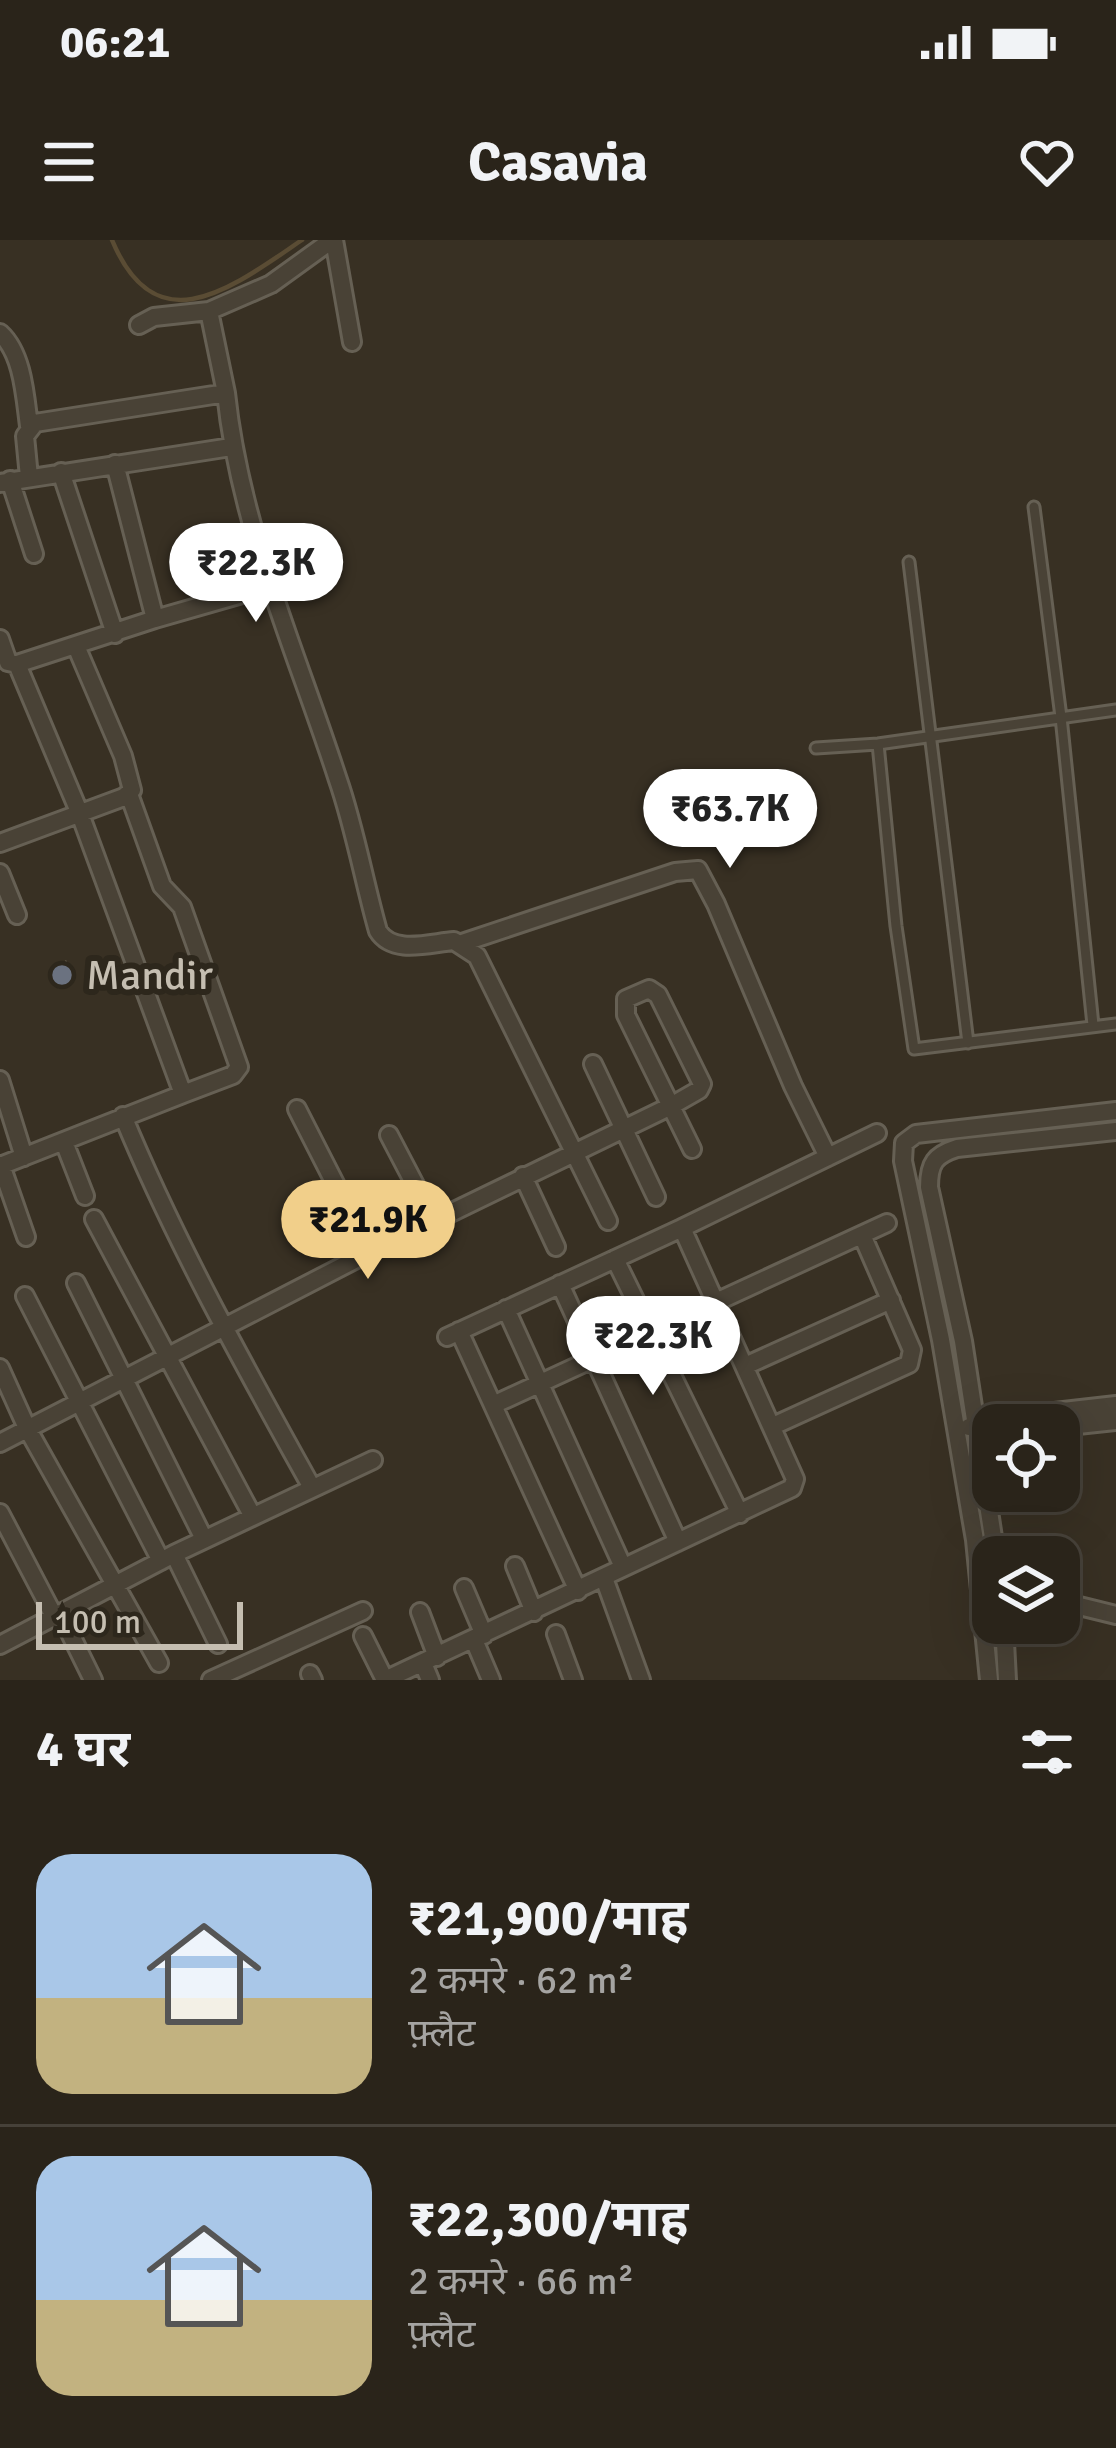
<!DOCTYPE html>
<html lang="hi">
<head>
<meta charset="utf-8">
<style>
  :root { --surface:#2a241a; --page:#322c23; --text:#f1f3f6; --muted:#a5a4a2; --line:#464139; --accent:#f1cf8a }
  body { margin:0; font-family:Signika,"Noto Sans Devanagari",sans-serif; background:var(--page); color:var(--text); height:100vh; display:flex; flex-direction:column; font-size:45px; white-space:nowrap }
  * { box-sizing:border-box; margin:0 }
  p { font-size:39px; color:var(--muted) }
  .icon { flex:none; width:66px; height:66px; fill:none; stroke:currentColor; stroke-width:2; stroke-linecap:round; stroke-linejoin:round }
  .map { position:relative; height:1440px; overflow:hidden }
  .details { display:flex; flex-direction:column; background:var(--surface); flex:1 }
  .details>* { flex:none }
  .buttons { position:absolute; left:972px; top:1164px; display:grid; gap:24px }
  .buttons a { display:grid; place-items:center; width:108px; height:108px; border-radius:24px; background:var(--surface); box-shadow:0 12px 48px #0002,0 0 0 3px var(--line); font-size:60px }
  .scale { position:absolute; left:36px; bottom:30px; width:207px; box-sizing:border-box; padding-left:12px; border:6px solid #c5beb1; border-top:0; font-size:33px; line-height:42px; white-space:nowrap; color:#c5beb1; -webkit-text-stroke:9px #2d271c; paint-order:stroke }
  .price { position:absolute; translate:-50% -102px; padding:0 27px; border-radius:42px; background:#fff; color:#222; font-size:39px; line-height:78px; filter:drop-shadow(0 3px 6px #0008) }
  .price::after { content:''; position:absolute; left:50%; top:72px; width:36px; height:27px; margin-left:-18px; background:inherit; clip-path:polygon(0 0,100% 0,50% 100%) }
  .price.current { background:var(--accent); color:#111 }
  ul { padding:0; list-style:none }
  li { display:flex; align-items:center; gap:36px; height:300px; padding:0 36px }
  li+li { border-top:3px solid var(--line) }
  li span { display:grid; place-items:center; flex:none; width:336px; height:240px; border-radius:36px; color:#555 }
  li>.icon { margin-inline-start:auto }
  span .icon { width:144px; height:144px; fill:#fffc; stroke-width:1 }
  li b { font-size:51px }
  h2 { display:flex; justify-content:space-between; align-items:center; height:144px; padding:0 36px; font-size:51px }
  .status { display:flex; justify-content:space-between; align-items:center; height:84px; padding:0 60px; background:var(--surface); direction:ltr }
  .status svg { height:33px; fill:currentColor }
  header { display:flex; justify-content:space-between; align-items:center; height:156px; padding:0 36px; background:var(--surface); font-size:54px; font-weight:800 }
  .map>svg:first-child { display:block }
  .lines { fill:none; stroke-linecap:round; stroke-linejoin:round }
  .stream { stroke:#5a4c34; stroke-width:4.5 }
  .building { fill:#625849 }
  .service-casing { stroke:#666054; stroke-width:15 }
  .minor-casing { stroke:#666054; stroke-width:22 }
  .service { stroke:#494236; stroke-width:9 }
  .minor { stroke:#494236; stroke-width:16 }
  .worship-dot { fill:#6b7280; stroke:#2d271c; stroke-width:4.5 }
  .labels { text-anchor:middle; dominant-baseline:central; stroke-width:12; stroke-linejoin:round; paint-order:stroke }
  .poi-label { font-size:42px; fill:#c5beb1; stroke:#2d271c; text-anchor:start }
</style>
</head>
<body>
<div class="status"><b>06:21</b><svg viewBox="0 0 49 12"><path d="M0 12V9h3v3zM5 12V6h3v6zM10 12V3h3v9zM15 12V0h3v12zM26 1h20v11H26zM47 4h2v5h-2z"/></svg></div>
<header><svg class="icon" aria-label="menu" viewBox="0 0 24 24"><path d="M4 6h16M4 12h16M4 18h16"/></svg>Casavia<svg class="icon" aria-label="heart" viewBox="0 0 24 24"><path d="M12 20l-8-8c-3-5 5-10 8-4 3-6 11-1 8 4z"/></svg></header>
<div class="map">
<svg width="1116" height="1440" viewBox="0 0 1116 1440">
  <rect width="100%" height="100%" fill="#383023"/>
  <g class="lines">
    <path class="stream" d="M112,0C157,108 234,46 302,0"/>
  </g>
  <path class="building" d="M66,720L76,736L59,749L48,734Z"/>
  <g class="lines">
    <defs>
      <path id="service" d="M1034,267L1061,477L1093,785
        M909,322L968,803
        M878,504L896,686L914,809L1116,784
        M816,508L878,504L1116,470"/>
      <path id="minor" d="M334,0L352,102
        M209,71L271,44L332,0
        M0,93C23,114 25,156 29,186
        M226,153C240,288 297,413 338,540C355,589 364,642 378,691C393,715 429,703 454,701L477,716L608,981
        M61,232L115,394
        M29,237L25,196L35,183L226,153L209,71L154,77L139,85
        M10,240L34,314
        M0,243L231,207
        M155,379L270,346
        M0,399L8,422L17,424L155,379L115,224
        M129,554L162,646L182,667L239,827L233,835L183,854
        M0,603L124,557L132,550L123,516L76,406
        M0,633L17,675
        M462,703L675,632L698,630L716,664L793,846L828,917
        M593,824L656,957
        M0,840L24,917
        M297,869L370,1012
        M123,876C176,1004 244,1125 311,1246
        M389,895L434,981
        M64,902L85,956
        M1,925L26,997
        M0,926L183,854L80,574L17,424
        M523,936L556,1007
        M94,979L252,1275
        M615,1019L740,1274
        M76,1043L204,1299
        M560,1044L678,1302
        M25,1056L161,1321
        M506,1069L623,1327
        M459,1091L578,1351
        M447,1097L682,988
        M745,1126L891,1060
        M0,1128L27,1188L159,1423
        M493,1165L887,983
        M773,1186L909,1124L912,1110L862,995
        M969,1187L992,1179L1116,1165
        M1059,1187L1116,1181
        M0,1203L370,1012L671,866L699,850L702,844L658,755L649,749L626,759V775L692,909
        M0,1273L54,1376
        M174,1314L218,1404
        M996,1317L963,1101L929,947C929,923 935,915 957,908L1116,891
        M515,1326L534,1372
        M604,1338L641,1440
        M464,1348L484,1395
        M1059,1361L1116,1375
        M420,1372L437,1417
        M60,1373L93,1440
        M1004,1383L1007,1440
        M556,1394L573,1440
        M363,1396L385,1440
        M474,1400L491,1440
        M0,1405L174,1314L373,1220
        M423,1423L430,1440
        M310,1434L313,1440
        M211,1440L363,1371
        M385,1440L792,1248L795,1239L682,988L877,893
        M989,1440L975,1300L941,1100L903,921L904,903L916,894L1116,871"/>
    </defs>
    <use href="#service" class="service-casing"/>
    <use href="#minor" class="minor-casing"/>
    <use href="#service" class="service"/>
    <use href="#minor" class="minor"/>
  </g>
  <circle class="worship-dot" cx="62" cy="735" r="12"/>
  <g class="labels">
    <g class="poi-label">
      <text x="86" y="735">Mandir</text>
    </g>
  </g>
</svg>
<div class="buttons">
<a><svg class="icon" aria-label="locate" viewBox="0 0 24 24"><circle cx="12" cy="12" r="6"/><path d="M12 2v4M12 18v4M2 12h4M18 12h4"/></svg></a>
<a><svg class="icon" aria-label="layers" viewBox="0 0 24 24"><path d="M12 4l9 5-9 5-9-5zM3 14l9 5 9-5"/></svg></a>
</div>
<div class="scale">100 m</div>
<b class="price" style="left:256px;top:385px">₹22.3K</b>
<b class="price" style="left:730px;top:631px">₹63.7K</b>
<b class="price current" style="left:368px;top:1042px">₹21.9K</b>
<b class="price" style="left:653px;top:1158px">₹22.3K</b>
</div>
<section class="details">
<h2>4 घर<svg class="icon" aria-label="filters" viewBox="0 0 24 24"><path d="M4 7h16M4 17h16"/><circle cx="9" cy="7" r="2"/><circle cx="15" cy="17" r="2"/></svg></h2>
<ul>
<li><span style="background:linear-gradient(#a9c7e8 60%,#c2b280 0)"><svg class="icon" aria-label="home" viewBox="0 0 24 24"><path d="M3 11l9-7 9 7M6 9v11h12V9"/></svg></span><div><b>₹21,900/माह</b><p>2 कमरे · 62 m²</p><p>फ़्लैट</p></div></li>
<li><span style="background:linear-gradient(#a9c7e8 60%,#c2b280 0)"><svg class="icon" aria-label="home" viewBox="0 0 24 24"><path d="M3 11l9-7 9 7M6 9v11h12V9"/></svg></span><div><b>₹22,300/माह</b><p>2 कमरे · 66 m²</p><p>फ़्लैट</p></div></li>
</ul>
</section>
</body>
</html>
